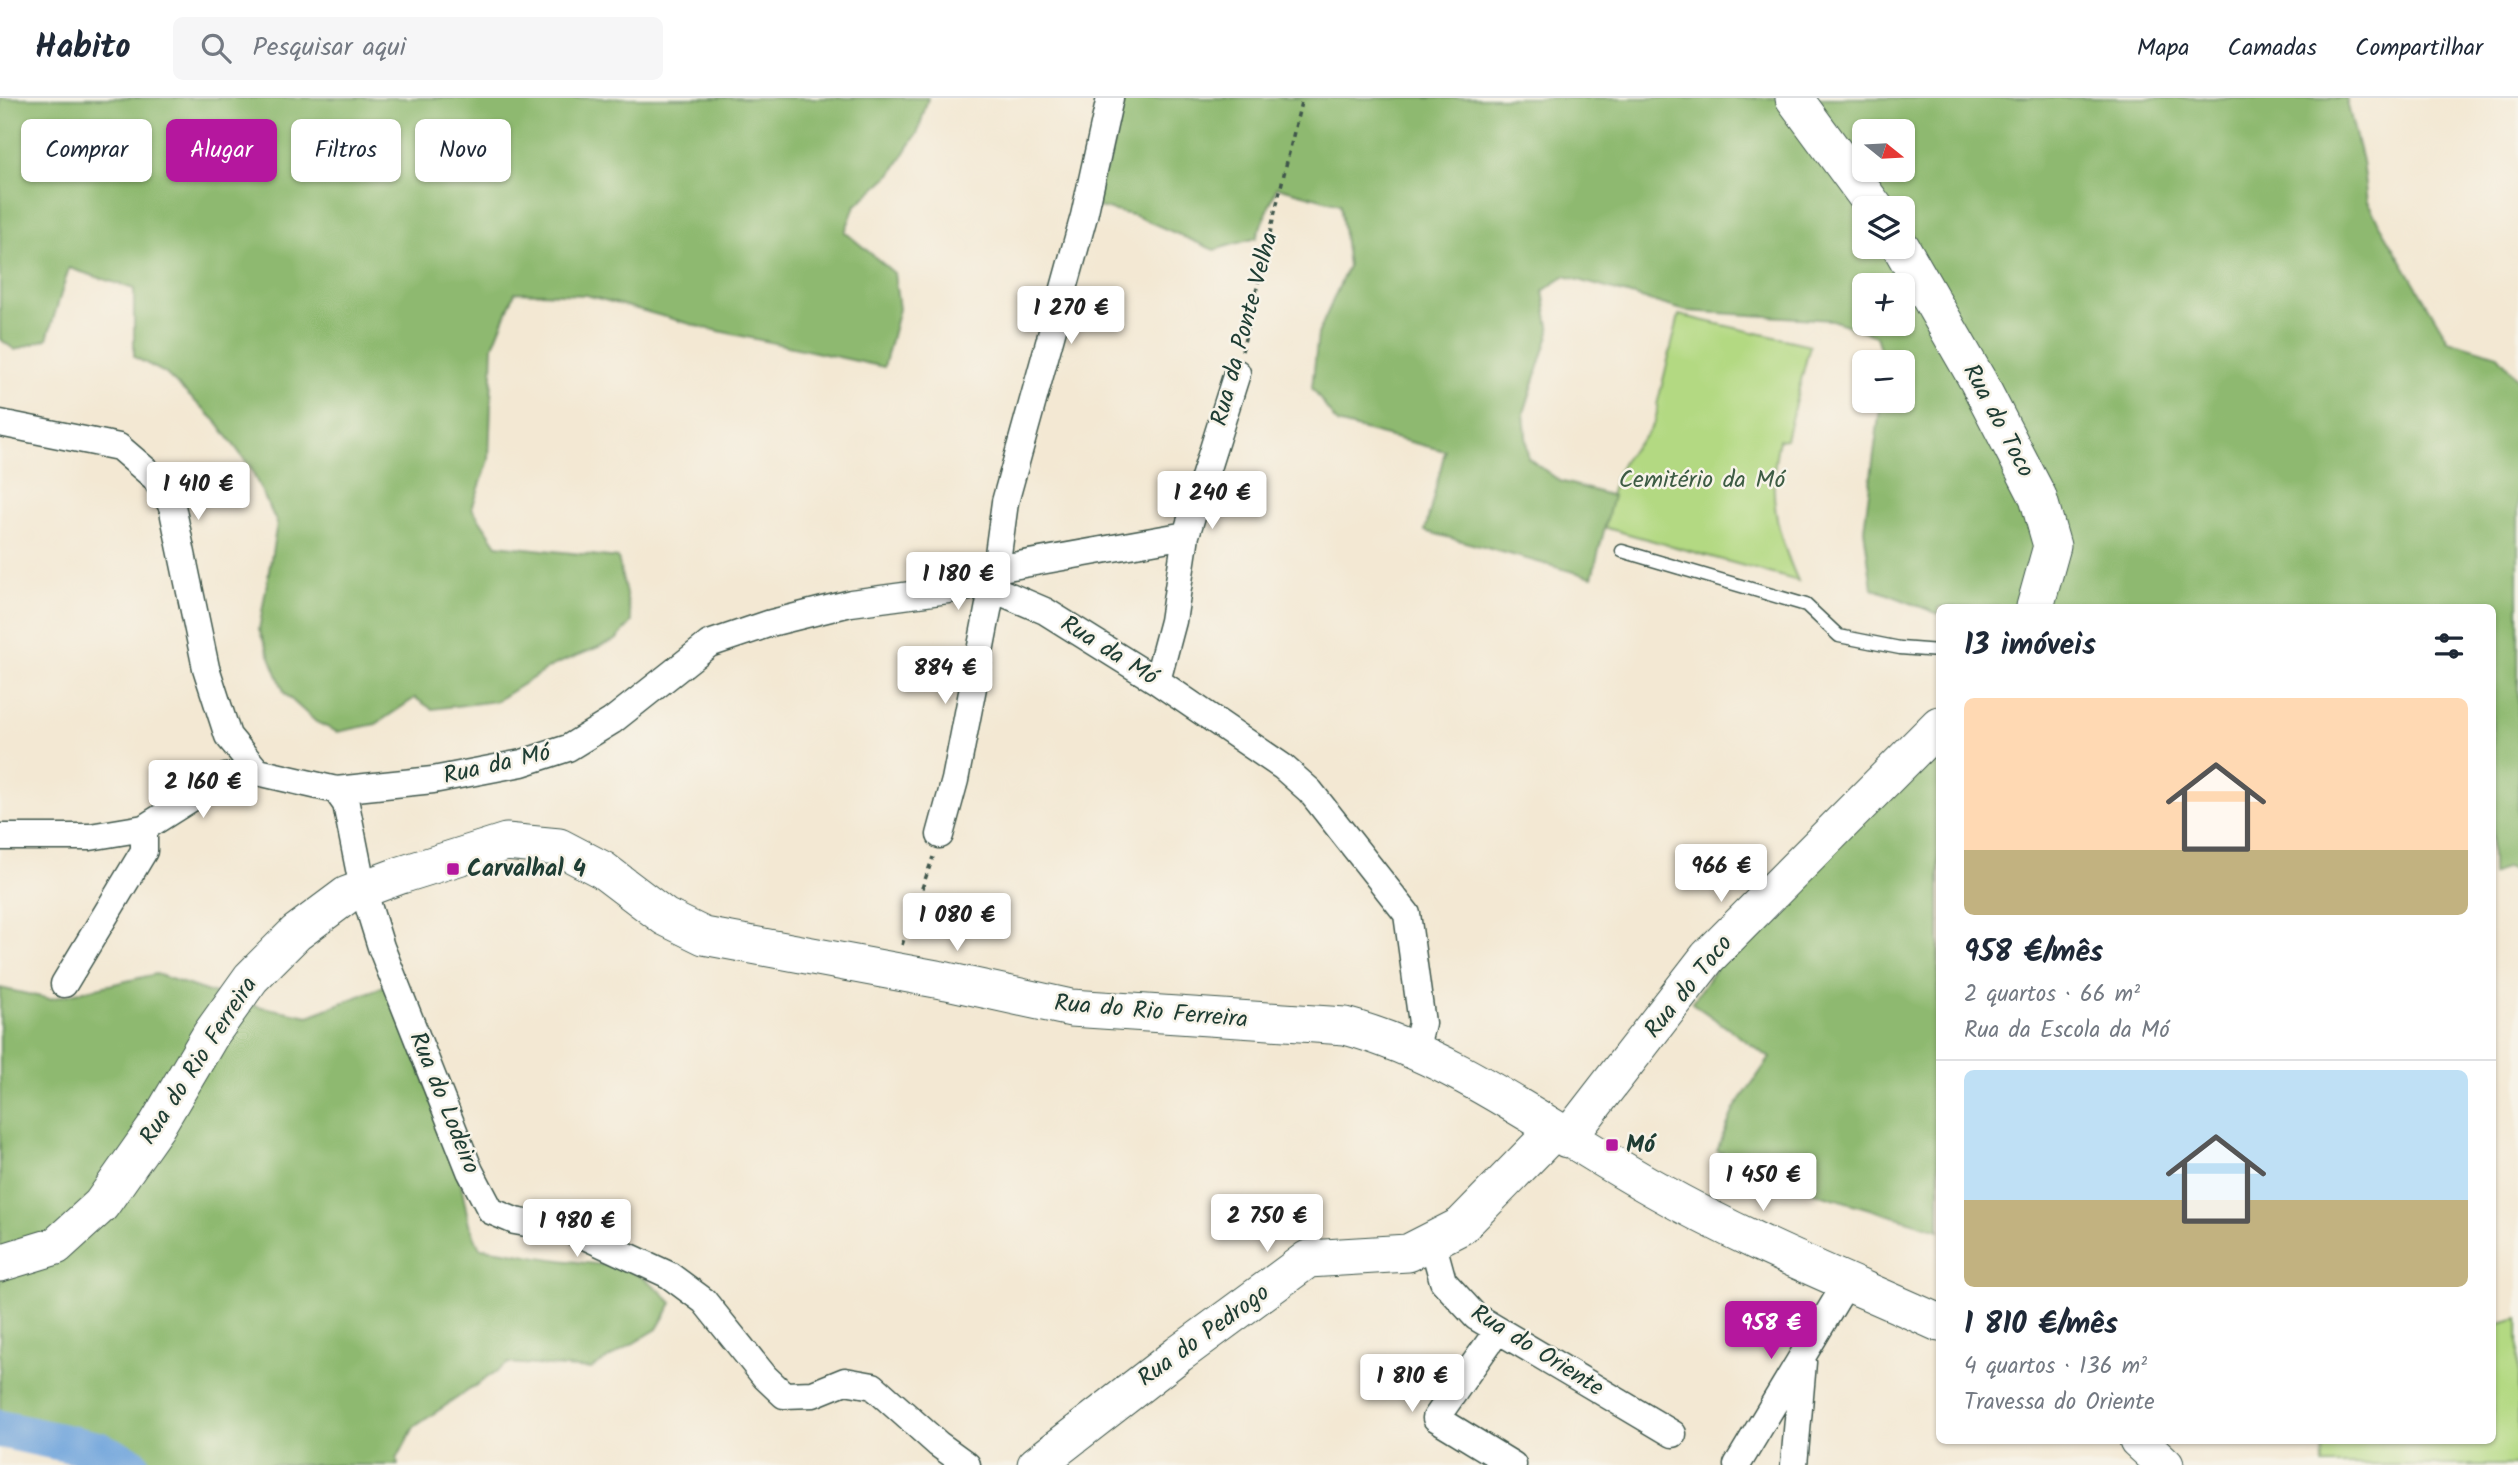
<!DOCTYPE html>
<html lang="pt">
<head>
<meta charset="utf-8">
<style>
  :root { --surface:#fff; --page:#f6f6f7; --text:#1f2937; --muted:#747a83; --line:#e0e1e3; --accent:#b5179e }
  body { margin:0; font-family:Kalam,sans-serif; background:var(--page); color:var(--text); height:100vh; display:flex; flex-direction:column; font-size:26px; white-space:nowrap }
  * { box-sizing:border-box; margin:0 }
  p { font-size:23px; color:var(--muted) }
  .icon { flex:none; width:38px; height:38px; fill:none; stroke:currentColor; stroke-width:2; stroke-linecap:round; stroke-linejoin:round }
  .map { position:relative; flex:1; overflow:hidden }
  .details { position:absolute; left:1936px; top:506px; width:560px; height:840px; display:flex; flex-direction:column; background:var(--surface); border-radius:10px; box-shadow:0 2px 5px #0004 }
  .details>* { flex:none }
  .hud { position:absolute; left:21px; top:21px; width:665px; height:63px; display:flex; gap:14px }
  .needle { width:46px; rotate:108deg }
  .buttons { position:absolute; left:1852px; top:21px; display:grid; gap:14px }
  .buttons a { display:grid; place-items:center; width:63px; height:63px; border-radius:10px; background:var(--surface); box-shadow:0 2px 5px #0004; font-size:35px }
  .price { position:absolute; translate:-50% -60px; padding:0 16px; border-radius:7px; background:#fff; color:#222; font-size:23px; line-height:46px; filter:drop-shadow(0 2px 4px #0008) }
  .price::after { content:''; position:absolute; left:50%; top:42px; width:21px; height:16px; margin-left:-10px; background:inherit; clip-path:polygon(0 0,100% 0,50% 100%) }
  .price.active { background:var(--accent); color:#fff }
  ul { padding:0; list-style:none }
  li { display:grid; align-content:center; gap:14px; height:371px; padding:0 28px }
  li+li { border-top:2px solid var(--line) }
  li span { display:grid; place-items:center; height:217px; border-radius:10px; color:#555 }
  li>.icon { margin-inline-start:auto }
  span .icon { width:126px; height:126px; fill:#fffc; stroke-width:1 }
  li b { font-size:30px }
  h2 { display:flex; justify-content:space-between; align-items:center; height:84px; padding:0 28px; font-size:30px }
  .chip { padding:0 24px; border-radius:10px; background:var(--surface); box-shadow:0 2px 5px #0004; font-size:24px; line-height:63px }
  .chip.active { background:var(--accent); color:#fff }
  header { display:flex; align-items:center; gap:42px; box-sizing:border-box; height:98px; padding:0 35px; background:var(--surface); border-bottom:2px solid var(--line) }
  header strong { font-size:33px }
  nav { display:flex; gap:38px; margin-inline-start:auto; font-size:24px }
  .search { width:490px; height:63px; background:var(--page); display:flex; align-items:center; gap:18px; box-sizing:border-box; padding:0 24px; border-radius:10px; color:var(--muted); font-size:26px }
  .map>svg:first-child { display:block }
  .green { fill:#b3d982; stroke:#698b5b; stroke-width:2 }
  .forest { fill:#8eb970; stroke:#567b52; stroke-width:2; fill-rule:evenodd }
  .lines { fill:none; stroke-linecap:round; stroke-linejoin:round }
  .river { stroke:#6fa4dc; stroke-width:38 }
  .lane-casing { stroke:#3f574c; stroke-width:15 }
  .street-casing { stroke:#3f574c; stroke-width:29 }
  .secondary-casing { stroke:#3f574c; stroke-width:39 }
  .path { stroke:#3f574c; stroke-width:3.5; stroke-dasharray:5 5; stroke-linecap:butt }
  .lane { stroke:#fff; stroke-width:12 }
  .street { stroke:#fff; stroke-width:26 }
  .secondary { stroke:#fff; stroke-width:37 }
  .poi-dot { fill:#b5179e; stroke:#f7f3e8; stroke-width:2.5 }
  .labels { text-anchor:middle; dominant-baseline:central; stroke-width:5; stroke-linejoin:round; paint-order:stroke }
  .street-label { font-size:24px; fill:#1f3d34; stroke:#f7f3e8 }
  .park-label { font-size:24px; fill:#3d5c44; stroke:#f7f3e8 }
  .poi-label { font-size:24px; font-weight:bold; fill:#1f3d34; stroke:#f7f3e8; text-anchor:start }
</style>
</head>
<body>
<header>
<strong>Habito</strong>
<div class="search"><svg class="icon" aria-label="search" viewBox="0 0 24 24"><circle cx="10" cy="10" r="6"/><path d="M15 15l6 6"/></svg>Pesquisar aqui</div>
<nav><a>Mapa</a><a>Camadas</a><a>Compartilhar</a></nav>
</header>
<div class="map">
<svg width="2518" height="1367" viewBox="0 0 2518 1367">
  <rect width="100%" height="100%" fill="#f7f3e8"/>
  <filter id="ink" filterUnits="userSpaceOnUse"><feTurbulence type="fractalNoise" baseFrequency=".0143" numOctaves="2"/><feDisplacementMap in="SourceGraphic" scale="14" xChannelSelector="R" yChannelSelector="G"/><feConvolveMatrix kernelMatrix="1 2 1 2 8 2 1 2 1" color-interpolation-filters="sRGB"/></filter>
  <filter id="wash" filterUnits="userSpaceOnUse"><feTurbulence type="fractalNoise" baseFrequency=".00686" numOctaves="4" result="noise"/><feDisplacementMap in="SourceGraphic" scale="28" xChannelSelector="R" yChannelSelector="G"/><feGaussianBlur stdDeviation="1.57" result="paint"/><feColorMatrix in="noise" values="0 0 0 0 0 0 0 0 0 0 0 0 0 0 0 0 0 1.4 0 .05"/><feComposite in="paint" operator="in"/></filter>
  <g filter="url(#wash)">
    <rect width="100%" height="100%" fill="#f3e8d3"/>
    <path class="green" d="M1679,217L1810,247L1786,341L1779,342C1767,395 1776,434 1798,483L1603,429C1608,408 1611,385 1622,366C1633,344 1659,335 1657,307Z
      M2518,1221V1367H2323L2322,1342H2492V1228Z"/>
    <path class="forest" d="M0,0H928L918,34L892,75L855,108L845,134L894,175L899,211L884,269L705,230L586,197L515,194L493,248L489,362L472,410L497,447L618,460L632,524L616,542L552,568L496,603L432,611L415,600L376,626L337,634L316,624L285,596L259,532L277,425L250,369L216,323L165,275L134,259V191L69,170L47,241L15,252L0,241Z
      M1122,0H2346L2362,63L2367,104L2448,242L2498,257L2518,281V773L2506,769L2492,777V509H1939V516L1872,490L1864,431L1881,303H1902V264H1884L1876,238L1832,222L1686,213L1565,178L1543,193L1550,234L1524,315L1528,360L1560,383L1613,398L1592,479L1425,433L1445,353L1337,325L1312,290L1318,236L1348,168L1340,106L1277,89L1256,140L1214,152L1136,118L1090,107L1108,66L1123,9ZM1864,33H1902V72H1864ZM1864,110H1902V149H1864ZM1864,187H1902V226H1864Z
      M1939,645V1132L1813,1094L1717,1053L1734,1011L1770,960L1692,905L1720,864Z
      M156,876L241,905L309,918L389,886L459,1075L469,1126L480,1150C507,1152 533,1159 560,1162C611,1169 635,1163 672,1205L657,1231L591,1271L509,1265L414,1329L397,1361L398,1367H110L8,1339L0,1343V890L50,901Z"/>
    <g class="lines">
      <path class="river" d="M0,1331L98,1352L131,1367"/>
    </g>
  </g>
  <g filter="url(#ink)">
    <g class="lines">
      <defs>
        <path id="lane" d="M1622,453L1806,507L1839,538L1900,550L1939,553"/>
        <path id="street" d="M0,325L119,349L155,380L172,408L206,570L228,638L258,674
          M996,471L1186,437
          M1157,583L1173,523L1186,437L1237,275
          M336,692L433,682L522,665L568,650L612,623L709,546L771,525L851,505L978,488L991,490L1045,513L1157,583L1283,669L1310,693L1407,816L1422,925L1415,953
          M940,737L955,682L996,471L1005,404L1084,118L1110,0
          M0,739H90L144,730L225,679L258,674L336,692L346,706L363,791L381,849L470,1073L491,1113L515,1123L576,1134L669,1177L704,1203L765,1279L784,1297L813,1296L845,1283L873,1288L938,1346L967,1367
          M64,886L144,753V730
          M1432,1143L1443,1183L1476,1219L1673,1336
          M1498,1232L1436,1320L1513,1367
          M1737,1367L1847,1184
          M1794,1367L1803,1264"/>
        <path id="secondary" d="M1794,0L1875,110
          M1901,149L1978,283L2038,399L2052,448L2035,509
          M1567,1041L1708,859L1939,627
          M0,1165L56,1148L101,1107L156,1029L211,936L251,880L296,835L347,797L401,777L506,744L559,749L603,772L665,819L704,838L947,883L1071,910L1345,928C1456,958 1554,1035 1655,1091C1746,1143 1844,1182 1939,1225
          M2138,1342L2165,1367
          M1036,1367L1179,1256L1308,1161L1408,1155L1461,1128L1554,1033"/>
      </defs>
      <use href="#lane" class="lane-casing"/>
      <use href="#street" class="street-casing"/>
      <use href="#secondary" class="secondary-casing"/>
      <path class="path" d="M1242,253L1302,0
        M902,847L933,759"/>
      <use href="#lane" class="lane"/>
      <use href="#street" class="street"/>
      <use href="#secondary" class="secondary"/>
    </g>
  </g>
  <g class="poi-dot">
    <rect x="446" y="764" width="14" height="14" rx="3.5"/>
    <rect x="1605" y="1040" width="14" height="14" rx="3.5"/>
  </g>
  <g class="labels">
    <g class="street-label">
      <text transform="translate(1245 231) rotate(-75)">Rua da Ponte Velha</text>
      <text transform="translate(1998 323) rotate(62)">Rua do Toco</text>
      <text transform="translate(1109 553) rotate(32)">Rua da Mó</text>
      <text transform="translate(497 667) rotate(-13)">Rua da Mó</text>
      <text transform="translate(1689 889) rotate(-51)">Rua do Toco</text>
      <text transform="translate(1151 914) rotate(5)">Rua do Rio Ferreira</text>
      <text transform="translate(199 963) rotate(-57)">Rua do Rio Ferreira</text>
      <text transform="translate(444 1005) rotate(68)">Rua do Lodeiro</text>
      <text transform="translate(1204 1238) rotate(-36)">Rua do Pedrogo</text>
      <text transform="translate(1537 1253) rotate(32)">Rua do Oriente</text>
    </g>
    <g class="park-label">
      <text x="1702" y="382">Cemitério da Mó</text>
    </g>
    <g class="poi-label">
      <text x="467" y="771">Carvalhal 4</text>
      <text x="1626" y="1047">Mó</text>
    </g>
  </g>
</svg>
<div class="buttons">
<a><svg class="needle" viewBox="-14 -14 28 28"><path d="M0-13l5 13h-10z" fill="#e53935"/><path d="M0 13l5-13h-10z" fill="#747a83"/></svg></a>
<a><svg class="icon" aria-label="layers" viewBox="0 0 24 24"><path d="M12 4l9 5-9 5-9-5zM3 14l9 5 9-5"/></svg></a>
<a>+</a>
<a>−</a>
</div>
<b class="price" style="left:1071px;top:248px">1 270 €</b>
<b class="price" style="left:198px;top:424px">1 410 €</b>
<b class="price" style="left:1212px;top:433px">1 240 €</b>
<b class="price" style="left:958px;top:514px">1 180 €</b>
<b class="price" style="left:945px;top:608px">884 €</b>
<b class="price" style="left:203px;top:722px">2 160 €</b>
<b class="price" style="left:1721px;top:806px">966 €</b>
<b class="price" style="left:957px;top:855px">1 080 €</b>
<b class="price" style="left:1763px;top:1115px">1 450 €</b>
<b class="price" style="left:1267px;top:1156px">2 750 €</b>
<b class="price" style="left:577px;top:1161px">1 980 €</b>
<b class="price active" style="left:1771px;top:1263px">958 €</b>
<b class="price" style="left:1412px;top:1316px">1 810 €</b>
<div class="hud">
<a class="chip">Comprar</a>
<a class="chip active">Alugar</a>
<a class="chip">Filtros</a>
<a class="chip">Novo</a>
</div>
<section class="details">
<h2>13 imóveis<svg class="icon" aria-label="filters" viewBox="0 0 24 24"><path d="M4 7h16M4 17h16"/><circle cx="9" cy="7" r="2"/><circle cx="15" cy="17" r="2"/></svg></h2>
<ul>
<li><span style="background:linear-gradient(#ffd9b3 70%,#c2b280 0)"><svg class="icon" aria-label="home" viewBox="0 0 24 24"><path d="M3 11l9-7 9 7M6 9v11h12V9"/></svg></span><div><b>958 €/mês</b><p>2 quartos · 66 m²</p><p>Rua da Escola da Mó</p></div></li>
<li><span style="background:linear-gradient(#bfe0f5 60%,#c2b280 0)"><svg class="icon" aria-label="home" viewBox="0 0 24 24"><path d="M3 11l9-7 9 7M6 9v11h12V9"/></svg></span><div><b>1 810 €/mês</b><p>4 quartos · 136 m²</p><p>Travessa do Oriente</p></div></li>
</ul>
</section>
</div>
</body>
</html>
